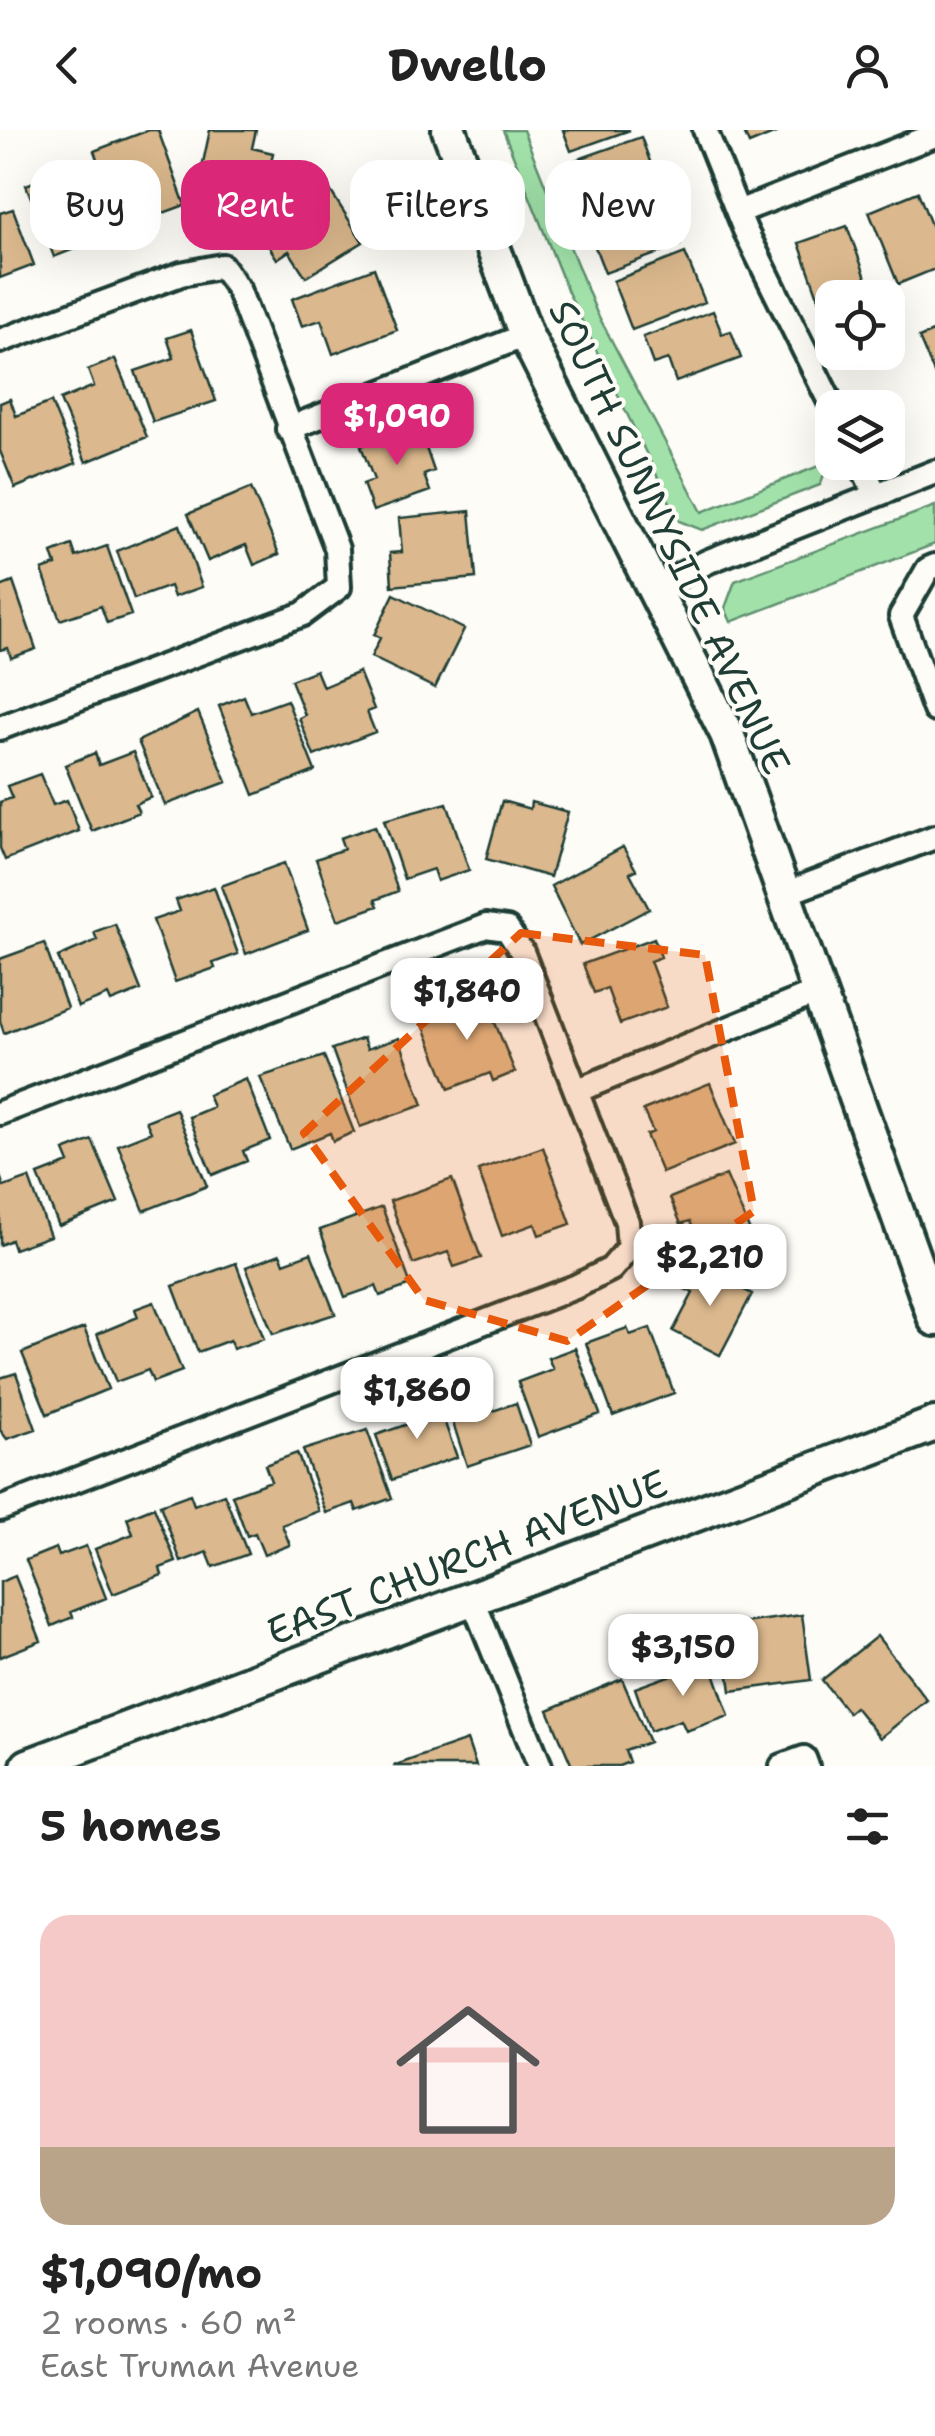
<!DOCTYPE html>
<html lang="en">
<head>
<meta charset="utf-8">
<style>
  :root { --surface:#fff; --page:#f2f2f2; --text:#222; --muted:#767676; --accent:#db2777 }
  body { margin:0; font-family:"Shantell Sans",sans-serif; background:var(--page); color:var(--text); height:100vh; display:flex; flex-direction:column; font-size:38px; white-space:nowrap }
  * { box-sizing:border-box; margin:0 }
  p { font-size:32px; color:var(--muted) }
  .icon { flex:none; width:55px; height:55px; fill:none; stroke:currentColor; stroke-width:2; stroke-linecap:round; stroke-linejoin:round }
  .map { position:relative; height:1636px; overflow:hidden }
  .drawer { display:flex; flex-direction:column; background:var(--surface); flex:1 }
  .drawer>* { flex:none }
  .guide { position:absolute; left:30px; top:30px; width:875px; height:90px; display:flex; gap:20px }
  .buttons { position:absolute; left:815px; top:150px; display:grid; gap:20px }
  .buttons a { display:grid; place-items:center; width:90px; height:90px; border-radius:20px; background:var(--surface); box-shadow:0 10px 40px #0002; font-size:50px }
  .price { position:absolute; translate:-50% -85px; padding:0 22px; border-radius:20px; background:#fff; color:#222; font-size:32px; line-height:65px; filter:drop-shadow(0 2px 5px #0008) }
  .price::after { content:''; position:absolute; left:50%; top:60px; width:30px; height:22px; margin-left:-15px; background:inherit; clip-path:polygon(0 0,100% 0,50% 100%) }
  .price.selected { background:var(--accent); color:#fff }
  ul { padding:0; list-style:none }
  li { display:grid; align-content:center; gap:20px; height:530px; padding:0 40px }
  li span { display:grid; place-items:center; height:310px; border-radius:30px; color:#555 }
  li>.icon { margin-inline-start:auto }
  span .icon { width:180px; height:180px; fill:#fffc; stroke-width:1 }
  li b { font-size:42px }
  h2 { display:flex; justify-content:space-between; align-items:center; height:120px; padding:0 40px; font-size:42px }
  .pill { padding:0 35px; border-radius:30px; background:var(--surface); box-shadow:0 10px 40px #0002; font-size:35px; line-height:90px }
  .pill.selected { background:var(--accent); color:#fff }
  header { display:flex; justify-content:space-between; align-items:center; height:130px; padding:0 40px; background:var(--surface); font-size:45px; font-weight:700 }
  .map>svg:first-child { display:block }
  .green { fill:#a2e2aa; stroke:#60906f; stroke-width:2.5 }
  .building { fill:#dbb88d; stroke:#1f3d34; stroke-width:2.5 }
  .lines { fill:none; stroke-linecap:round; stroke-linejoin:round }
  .street-casing { stroke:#1f3d34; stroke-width:30 }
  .secondary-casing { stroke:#1f3d34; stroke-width:40 }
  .street { stroke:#fdfcf7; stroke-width:22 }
  .secondary { stroke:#fdfcf7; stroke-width:32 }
  .marked { fill:#e8590c; fill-opacity:0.2; stroke:#e8590c; stroke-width:8; stroke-dasharray:20 12; stroke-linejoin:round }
  .labels { text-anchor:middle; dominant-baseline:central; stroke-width:8; stroke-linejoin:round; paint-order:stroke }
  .street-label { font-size:38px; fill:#1f3d34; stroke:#fdfcf7 }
</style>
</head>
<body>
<header><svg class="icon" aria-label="back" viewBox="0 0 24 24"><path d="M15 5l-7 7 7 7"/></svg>Dwello<svg class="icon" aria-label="person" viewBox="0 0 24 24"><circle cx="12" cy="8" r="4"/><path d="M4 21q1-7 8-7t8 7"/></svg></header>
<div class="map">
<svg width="935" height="1636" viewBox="0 0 935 1636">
  <rect width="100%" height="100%" fill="#fdfcf7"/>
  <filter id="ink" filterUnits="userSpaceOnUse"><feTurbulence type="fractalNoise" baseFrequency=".01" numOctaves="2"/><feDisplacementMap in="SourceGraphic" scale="20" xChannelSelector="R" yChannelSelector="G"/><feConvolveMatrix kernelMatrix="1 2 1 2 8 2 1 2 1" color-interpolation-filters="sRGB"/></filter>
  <g filter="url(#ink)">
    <path class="green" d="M503,0H523L596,181L702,382L829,332L820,355L702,400L679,391L568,162Z
      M935,376V414L731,492L725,478L735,451Z"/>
    <path class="building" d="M149,0H158L185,75L158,85L152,71L117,84L94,21Z
      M210,0H256L252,18L273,23L259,91L235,87L238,69L197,61Z
      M563,0H630L571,21Z
      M743,0H783L749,14Z
      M641,7L659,56L587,82L570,32Z
      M88,31L114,96L94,104L97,110L54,127L26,55Z
      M328,57L363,112L306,147L289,121L277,129L259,101Z
      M918,62L935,105V139L898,154L869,82Z
      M662,67L680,115L605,143L587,96Z
      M13,79L34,135L0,148V83Z
      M847,96L871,161L820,172L799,113Z
      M685,123L705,172L632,200L613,151Z
      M374,138L397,200L333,224L321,190L302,196L292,169Z
      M713,181L722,204L731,201L741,228L676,252L668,229L653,234L643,207Z
      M191,200L216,271L153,292L135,241L174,228L167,208Z
      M935,201V245L919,208Z
      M115,229L147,307L86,332L60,270L94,256L88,240Z
      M10,269L16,286L51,272L76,333L15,358L0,321V273Z
      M418,295L434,341L424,345L430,361L373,381L363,354L374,350L361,316Z
      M251,358L279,424L254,435L246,415L208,431L188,384Z
      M470,381L476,448L392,456L390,423L402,422L399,388Z
      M180,395L202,457L174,467L170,456L134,469L117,421Z
      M72,415L76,427L107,416L131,485L107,493L101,476L60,490L42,440L56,435L52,423Z
      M13,452L36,519L11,528L8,518L0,520V457Z
      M394,464L464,499L435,558L371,527L380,508L374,505Z
      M316,540L323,557L359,542L374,579L367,582L375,602L314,626L299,588L305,585L291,550Z
      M244,566L251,583L287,570L315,641L254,665L219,576Z
      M198,582L227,652L165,675L138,611Z
      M133,622L151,667L135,674L139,682L92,701L65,635L95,623L99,635Z
      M40,644L53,675L67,670L79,701L5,730L0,718V672L12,668L7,656Z
      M502,671L530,679L531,672L568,682L550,747L486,729Z
      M447,673L469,740L437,751L433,739L404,749L384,690Z
      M375,696L398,761L375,770L378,776L338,790L316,729L344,719L340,708Z
      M623,717L636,740L630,743L649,779L580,815L551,756Z
      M284,733L308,800L246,824L221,756Z
      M214,757L238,824L213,833L215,838L175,852L153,790L180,781L176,770Z
      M115,794L141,860L111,872L108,865L78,877L58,827L97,810L94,802Z
      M654,808L661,827L650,831L667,877L620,894L607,858L594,863L583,834Z
      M44,813L67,878L4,903L0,891V829Z
      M483,863L515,942L493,951L490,943L449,959L420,887L449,875L453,886L469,880L465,870Z
      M363,908L367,919L399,908L423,975L360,997L332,919Z
      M324,926L354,1002L333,1011L330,1003L290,1019L260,947Z
      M246,949L270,1010L243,1021L247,1031L212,1045L189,987L213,977L208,965Z
      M710,953L735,1014L662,1043L646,1005L653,1002L643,980Z
      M176,979L207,1056L144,1081L118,1015L151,1002L146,991Z
      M92,1010L118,1072L59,1096L38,1045L69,1033L64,1021Z
      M543,1017L571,1094L539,1105L535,1094L502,1106L478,1040Z
      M726,1045L752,1106L704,1126L690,1091L681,1094L670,1068Z
      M0,1046L4,1057L29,1048L50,1106L14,1119L11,1110L0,1115Z
      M452,1049L481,1128L454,1137L448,1122L413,1134L390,1071Z
      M382,1077L411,1155L380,1166L376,1156L345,1167L320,1100Z
      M311,1123L335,1184L273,1204L246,1137L280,1124L284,1133Z
      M236,1133L264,1209L233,1219L230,1210L198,1222L173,1156Z
      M691,1133L752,1164L720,1225L673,1201L693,1163L679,1156Z
      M154,1172L182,1241L153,1252L148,1240L116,1252L97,1204L138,1187L135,1179Z
      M84,1198L108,1259L47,1284L22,1223Z
      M627,1198L630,1205L650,1198L674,1263L613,1286L586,1213Z
      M575,1218L600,1284L538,1307L518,1252L553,1239L548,1228Z
      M16,1243L36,1299L7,1309L0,1300V1248Z
      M466,1258L475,1287L516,1273L530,1315L467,1336L444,1265Z
      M437,1271L457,1327L392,1350L376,1305L411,1293L407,1281Z
      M367,1300L392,1368L357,1381L354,1373L326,1383L303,1320Z
      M297,1323L319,1381L282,1395L290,1415L264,1425L255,1403L247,1406L232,1365L271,1351L265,1335Z
      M190,1364L194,1375L224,1364L248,1424L213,1437L207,1422L181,1432L160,1375Z
      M154,1377L176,1432L160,1438L162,1445L113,1464L95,1419L133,1404L127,1388Z
      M86,1416L106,1468L71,1482L73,1487L52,1496L26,1430L56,1418L59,1426Z
      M15,1446L41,1511L0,1527V1452Z
      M802,1485L811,1550L731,1561L722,1496Z
      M877,1506L927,1570L880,1608L855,1577L848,1583L822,1550Z
      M710,1531L729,1586L686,1601L681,1590L650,1601L635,1558Z
      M622,1549L649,1612L625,1621L629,1632L619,1636H572L548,1580Z
      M467,1610L476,1636H393Z"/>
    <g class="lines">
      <defs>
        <path id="street" d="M705,0L745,100L833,278
          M738,82L935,5
          M0,211L181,144L222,136L238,159L337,419L339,457L303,484L0,598
          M288,299L526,205
          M860,332L876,365
          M935,436L928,439L901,486L935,580
          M656,457L709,431L935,342
          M784,764L935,707
          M576,961L818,862
          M0,983L486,796L507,799L522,822L627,1092L629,1118L611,1139L575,1157L0,1379
          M472,1468L540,1636
          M782,1636L804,1628L807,1636"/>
        <path id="secondary" d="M449,0L526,205L727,604L935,1189
          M28,1636L935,1294"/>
      </defs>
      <use href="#street" class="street-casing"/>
      <use href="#secondary" class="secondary-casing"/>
      <use href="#street" class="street"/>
      <use href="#secondary" class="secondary"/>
    </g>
  </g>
  <path class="marked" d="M521,803L705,825L754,1081L567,1211L424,1170L304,1003Z"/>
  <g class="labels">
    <g class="street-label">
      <text transform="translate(670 407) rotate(65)">SOUTH SUNNYSIDE AVENUE</text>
      <text transform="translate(467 1427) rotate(-21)">EAST CHURCH AVENUE</text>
    </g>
  </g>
</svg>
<div class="buttons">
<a><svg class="icon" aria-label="locate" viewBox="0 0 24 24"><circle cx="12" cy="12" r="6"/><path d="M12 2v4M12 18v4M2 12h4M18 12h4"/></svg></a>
<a><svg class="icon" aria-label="layers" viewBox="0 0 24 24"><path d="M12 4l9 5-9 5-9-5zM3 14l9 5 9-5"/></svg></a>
</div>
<b class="price selected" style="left:397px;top:338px">$1,090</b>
<b class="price" style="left:467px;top:913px">$1,840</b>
<b class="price" style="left:710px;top:1179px">$2,210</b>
<b class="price" style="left:417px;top:1312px">$1,860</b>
<b class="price" style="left:683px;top:1569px">$3,150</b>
<div class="guide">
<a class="pill">Buy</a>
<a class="pill selected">Rent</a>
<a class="pill">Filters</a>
<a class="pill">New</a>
</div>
</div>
<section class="drawer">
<h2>5 homes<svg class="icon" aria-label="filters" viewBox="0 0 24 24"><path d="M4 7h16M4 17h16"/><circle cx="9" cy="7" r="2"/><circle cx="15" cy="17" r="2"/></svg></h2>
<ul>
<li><span style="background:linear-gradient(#f6c9c9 75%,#b9a48a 0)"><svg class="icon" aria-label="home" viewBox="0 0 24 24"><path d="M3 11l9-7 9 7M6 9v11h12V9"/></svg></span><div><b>$1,090/mo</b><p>2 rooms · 60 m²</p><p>East Truman Avenue</p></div></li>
</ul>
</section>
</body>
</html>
